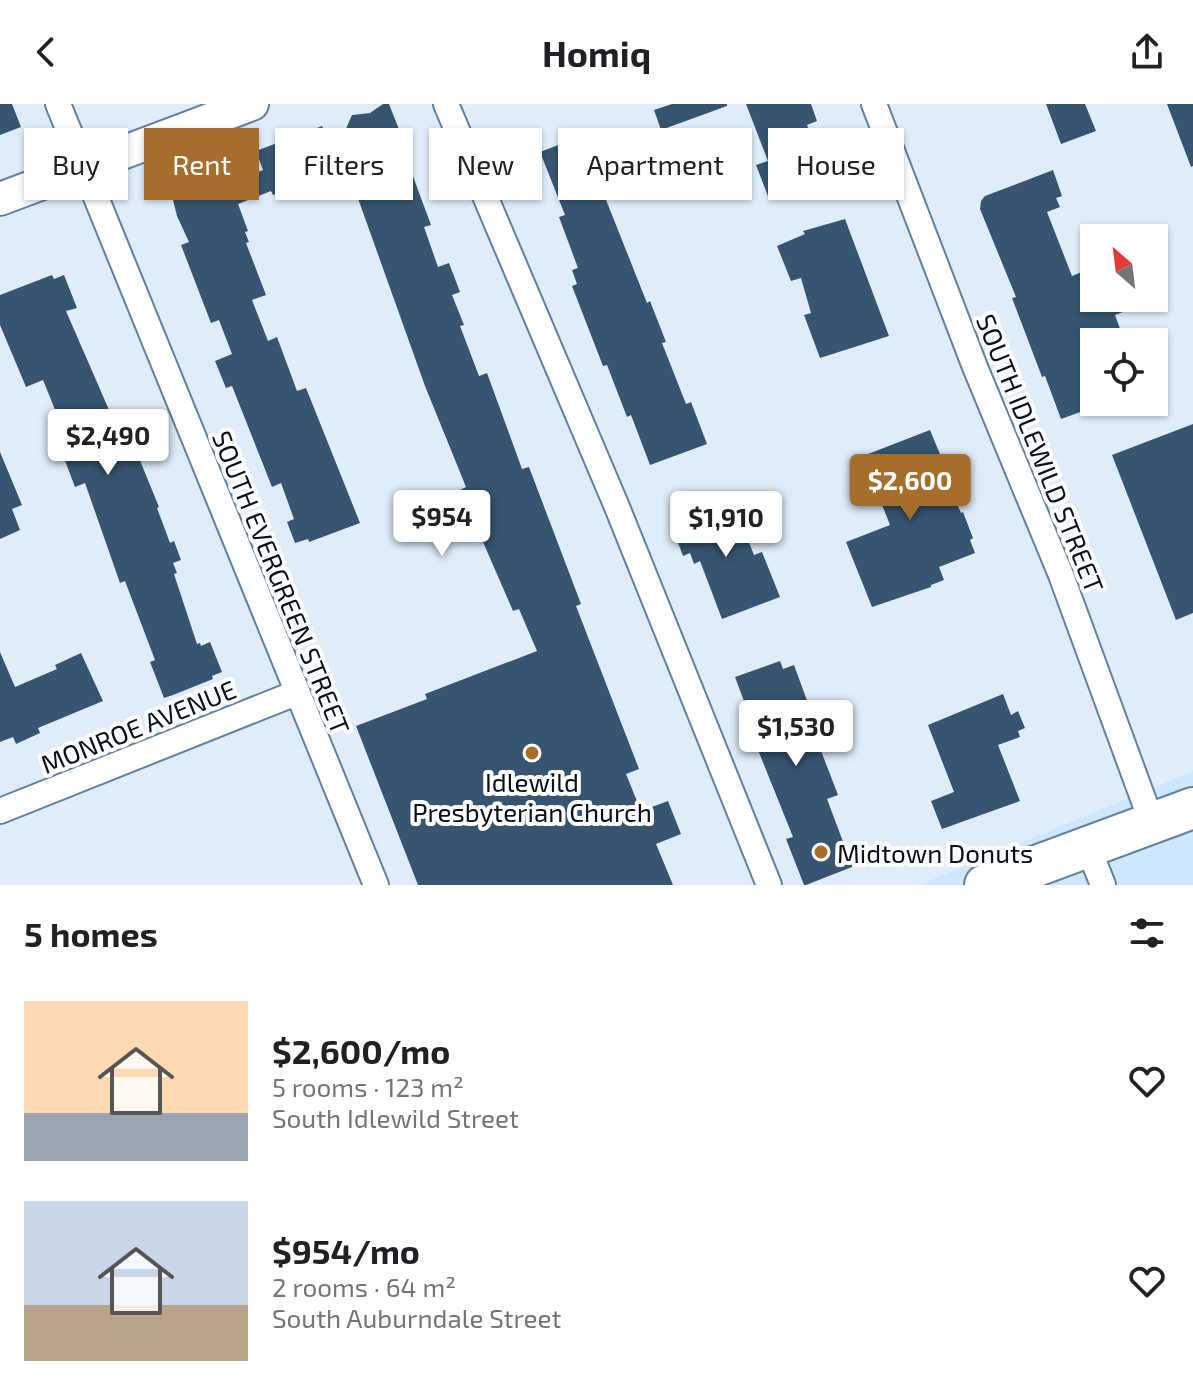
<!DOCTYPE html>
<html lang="en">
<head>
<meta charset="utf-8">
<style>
  :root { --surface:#fff; --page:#f2f2f2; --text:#202124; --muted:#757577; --accent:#a56e2a }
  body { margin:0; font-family:"Exo 2",sans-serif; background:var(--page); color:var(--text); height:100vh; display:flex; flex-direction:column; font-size:30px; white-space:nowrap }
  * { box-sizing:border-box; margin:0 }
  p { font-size:26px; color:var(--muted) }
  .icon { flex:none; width:44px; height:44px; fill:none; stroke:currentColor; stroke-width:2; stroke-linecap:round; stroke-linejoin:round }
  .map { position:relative; height:781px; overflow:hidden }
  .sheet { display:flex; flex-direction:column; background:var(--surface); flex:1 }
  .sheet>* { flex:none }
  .top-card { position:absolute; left:24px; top:24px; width:1146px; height:72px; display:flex; gap:16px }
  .needle { width:52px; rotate:332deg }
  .fabs { position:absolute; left:1080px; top:120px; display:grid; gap:16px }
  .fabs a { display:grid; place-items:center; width:88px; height:88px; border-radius:0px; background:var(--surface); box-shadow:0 2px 6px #0004; font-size:40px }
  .price { position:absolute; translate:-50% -68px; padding:0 18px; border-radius:8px; background:#fff; color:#222; font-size:26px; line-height:52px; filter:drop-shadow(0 2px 4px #0008) }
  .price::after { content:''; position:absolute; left:50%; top:48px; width:24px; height:18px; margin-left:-12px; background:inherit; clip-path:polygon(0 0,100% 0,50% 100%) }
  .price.active { background:var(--accent); color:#fff }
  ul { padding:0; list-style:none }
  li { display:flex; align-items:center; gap:24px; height:200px; padding:0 24px }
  li span { display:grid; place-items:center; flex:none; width:224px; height:160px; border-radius:0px; color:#555 }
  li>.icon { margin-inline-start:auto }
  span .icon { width:96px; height:96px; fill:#fffc; stroke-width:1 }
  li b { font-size:34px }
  h2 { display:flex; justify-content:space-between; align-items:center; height:96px; padding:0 24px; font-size:34px }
  .tag { padding:0 28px; border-radius:0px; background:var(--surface); box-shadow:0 2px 6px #0004; font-size:28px; line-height:72px }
  .tag.active { background:var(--accent); color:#fff }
  header { display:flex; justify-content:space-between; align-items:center; height:104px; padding:0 24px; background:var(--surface); font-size:36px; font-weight:700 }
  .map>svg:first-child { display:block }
  .built { fill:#cfe7fe }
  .building { fill:#375571 }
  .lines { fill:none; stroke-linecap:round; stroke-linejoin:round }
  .minor-casing { stroke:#62819f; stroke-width:28 }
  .tertiary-casing { stroke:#62819f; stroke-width:36 }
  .primary-casing { stroke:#62819f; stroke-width:44 }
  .minor { stroke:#fff; stroke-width:24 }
  .tertiary { stroke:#fff; stroke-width:32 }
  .primary { stroke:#fff; stroke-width:40 }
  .poi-dot { fill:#a56e2a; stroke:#fff; stroke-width:3 }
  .labels { text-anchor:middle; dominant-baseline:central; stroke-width:8; stroke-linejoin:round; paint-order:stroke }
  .street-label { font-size:26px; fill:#05101c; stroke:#fff }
  .poi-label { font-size:26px; fill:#05101c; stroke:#fff }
</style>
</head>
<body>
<header><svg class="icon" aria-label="back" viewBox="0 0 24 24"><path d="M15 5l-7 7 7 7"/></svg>Homiq<svg class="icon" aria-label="share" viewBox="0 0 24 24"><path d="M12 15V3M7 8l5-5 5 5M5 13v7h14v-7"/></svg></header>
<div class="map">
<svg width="1193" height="781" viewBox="0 0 1193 781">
  <rect width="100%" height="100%" fill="#dfedfa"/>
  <path class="built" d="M1193,667V781H919Z"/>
  <path class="building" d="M0,0H12L21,23L0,31Z
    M383,0H389L400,28L397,29L431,121L424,123L438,163L449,159L460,188L452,191L464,221L460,222L479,272L487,269L522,365L529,363L581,500L576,502L639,665L626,670L641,707L668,697L681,730L656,740L673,781H418L356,622L427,595L425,590L537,547L519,505L513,507L469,406H467L460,386L466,383L425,282L355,86L341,91L333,69L273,91L271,87L238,100L248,127L245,128L249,138L246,139L266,191L252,196L268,237L277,233L297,287L306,284L360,419L309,438L308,435L295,439L287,418L294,415L281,379L272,383L232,282L226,284L215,257L232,250L219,216L211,219L181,141L189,138L177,112L170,84L203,70L210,86L263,66L256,47L322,22L334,52L352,11L370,9Z
    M672,0H727V2L661,26L654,6Z
    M746,0H811L817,17L807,21L826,70L768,92L756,61L768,57Z
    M1046,0H1085L1096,27L1061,40Z
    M1167,0H1193V62L1191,63Z
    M602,26L614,55L593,63L647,199L650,197L666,238L662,239L686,300L691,298L707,340L650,361L631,311L627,313L607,261L603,262L572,182L577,180L572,166L578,164L559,113L565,111L540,48L592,28L593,30Z
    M1053,66L1062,92L1056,94L1060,103L1047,108L1072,172L1094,163V194H1155V196L1115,211L1125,238H1094V303L1061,315L1045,272L1042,273L1012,194L1016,193L980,105L981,97L985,92Z
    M845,115L889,232L820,254L804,211L811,209L801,174L791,177L777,142L805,130L803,127Z
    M52,171L54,175L64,171L77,204L66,207L116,322L119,321L124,334L130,332L159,403L157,404L170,439L174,437L181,456L173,459L177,469L174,470L197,540L200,539L201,542L210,538L222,568L212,572L213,575L173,591L164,594L150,558L155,556L125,477L120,479L85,379L75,383L59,341L68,338L43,276L26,283L0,221V191Z
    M1193,320V509L1176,516L1112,351Z
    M930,326L949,372L946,374L961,409L963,408L973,434L970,436L975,449L939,463L944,476L931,481V483L872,503L846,438L890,421L863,352Z
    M0,348L22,401L12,405L20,426L0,435Z
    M732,396L754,451L762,448L780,493L722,515L700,457L694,460L690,449L683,452L671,420L691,413L690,408Z
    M0,548L15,583L57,565L55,561L81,549L103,597L38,624L40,629L16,640L13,633L0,638Z
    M780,557L783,565L794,561L809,602L813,600L827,636L818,639L838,691L827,695L845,743L854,750L855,755L852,763L806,781H804L786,735L793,733L750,626L754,624L735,573Z
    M1003,590L1011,611L1018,607L1025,624L1018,627L1020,633L998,641L1020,697L942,725L931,697L954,688L928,621Z"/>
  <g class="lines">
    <defs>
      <path id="minor" d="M58,0L376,781
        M446,0L617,403L769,781
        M874,0L975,263L1061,471L1152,719
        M0,707L296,589
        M1088,743L1103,781"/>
      <path id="tertiary" d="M0,95L252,0"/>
      <path id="primary" d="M985,781L1193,704"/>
    </defs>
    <use href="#minor" class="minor-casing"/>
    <use href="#tertiary" class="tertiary-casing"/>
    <use href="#primary" class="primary-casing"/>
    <use href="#minor" class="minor"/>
    <use href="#tertiary" class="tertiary"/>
    <use href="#primary" class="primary"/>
  </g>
  <g class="poi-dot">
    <circle cx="532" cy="649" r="8"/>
    <circle cx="821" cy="748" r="8"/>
  </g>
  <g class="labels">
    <g class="street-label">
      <text transform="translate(1041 349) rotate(68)">SOUTH IDLEWILD STREET</text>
      <text transform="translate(282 478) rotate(68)">SOUTH EVERGREEN STREET</text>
      <text transform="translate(138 622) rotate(-22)">MONROE AVENUE</text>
    </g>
    <g class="poi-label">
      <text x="532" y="677">Idlewild<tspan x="532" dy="30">Presbyterian Church</tspan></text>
      <text x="837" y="748" text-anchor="start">Midtown Donuts</text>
    </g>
  </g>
</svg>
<div class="fabs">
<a><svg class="needle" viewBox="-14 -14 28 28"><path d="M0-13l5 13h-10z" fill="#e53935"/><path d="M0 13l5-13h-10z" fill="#757577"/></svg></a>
<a><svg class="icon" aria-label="locate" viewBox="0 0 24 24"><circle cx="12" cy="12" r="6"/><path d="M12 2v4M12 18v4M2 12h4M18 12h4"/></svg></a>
</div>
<b class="price" style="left:108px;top:373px">$2,490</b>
<b class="price active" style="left:910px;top:418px">$2,600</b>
<b class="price" style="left:442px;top:454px">$954</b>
<b class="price" style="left:726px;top:455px">$1,910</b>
<b class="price" style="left:796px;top:664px">$1,530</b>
<div class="top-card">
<a class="tag">Buy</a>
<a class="tag active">Rent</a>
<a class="tag">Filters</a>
<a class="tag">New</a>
<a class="tag">Apartment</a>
<a class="tag">House</a>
</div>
</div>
<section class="sheet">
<h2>5 homes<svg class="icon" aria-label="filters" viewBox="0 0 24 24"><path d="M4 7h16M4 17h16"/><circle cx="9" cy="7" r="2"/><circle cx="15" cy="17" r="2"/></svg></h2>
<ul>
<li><span style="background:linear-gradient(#ffd9b3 70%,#9aa5b1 0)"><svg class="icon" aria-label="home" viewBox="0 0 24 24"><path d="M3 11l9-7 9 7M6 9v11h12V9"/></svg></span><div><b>$2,600/mo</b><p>5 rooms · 123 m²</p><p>South Idlewild Street</p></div><svg class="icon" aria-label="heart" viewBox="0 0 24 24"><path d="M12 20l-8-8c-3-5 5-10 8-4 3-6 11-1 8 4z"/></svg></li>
<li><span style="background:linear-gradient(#c9d6e8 65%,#b9a48a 0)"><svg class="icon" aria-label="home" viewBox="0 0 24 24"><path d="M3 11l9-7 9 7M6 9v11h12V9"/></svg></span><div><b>$954/mo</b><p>2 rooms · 64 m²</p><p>South Auburndale Street</p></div><svg class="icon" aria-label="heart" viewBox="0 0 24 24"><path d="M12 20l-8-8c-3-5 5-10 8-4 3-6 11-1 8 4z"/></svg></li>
</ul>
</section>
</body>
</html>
